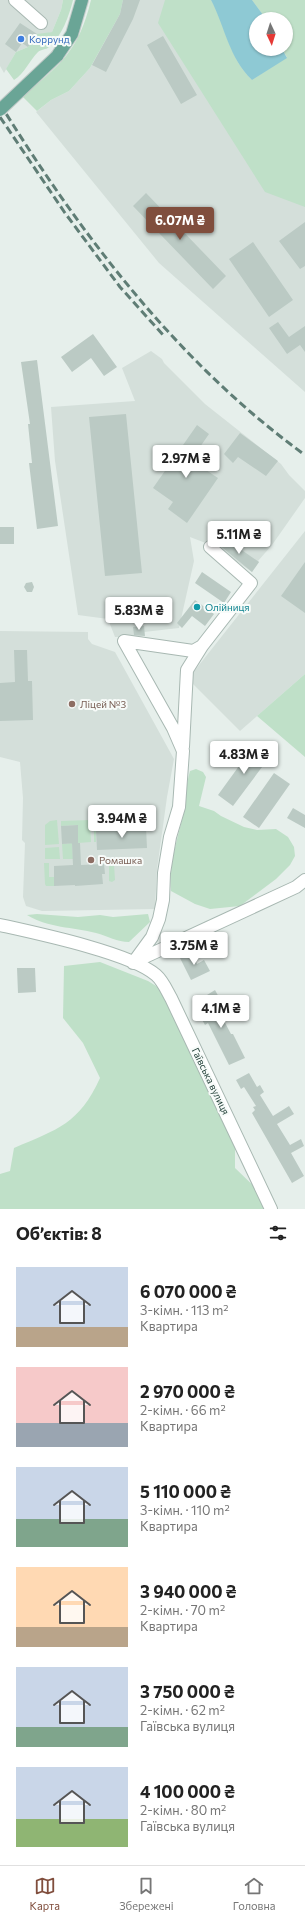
<!DOCTYPE html>
<html lang="uk">
<head>
<meta charset="utf-8">
<style>
  :root { --surface:#fff; --page:#f6f6f6; --text:#222; --muted:#767676; --line:#e0e0e0; --accent:#804e3d }
  body { margin:0; font-family:Commissioner,sans-serif; background:var(--page); color:var(--text); height:100vh; display:flex; flex-direction:column; font-size:15px; white-space:nowrap }
  * { box-sizing:border-box; margin:0 }
  p { font-size:13px; color:var(--muted) }
  .icon { flex:none; width:22px; height:22px; fill:none; stroke:currentColor; stroke-width:2; stroke-linecap:round; stroke-linejoin:round }
  .map { position:relative; height:1209px; overflow:hidden }
  .details { display:flex; flex-direction:column; background:var(--surface); flex:1 }
  .details>* { flex:none }
  .needle { width:26px; rotate:176deg }
  .buttons { position:absolute; left:249px; top:12px; display:grid; gap:8px }
  .buttons a { display:grid; place-items:center; width:44px; height:44px; border-radius:50%; background:var(--surface); box-shadow:0 1px 3px #0004; font-size:20px }
  .price { position:absolute; translate:-50% -34px; padding:0 9px; border-radius:4px; background:#fff; color:#222; font-size:13px; line-height:26px; filter:drop-shadow(0 1px 2px #0008) }
  .price::after { content:''; position:absolute; left:50%; top:24px; width:12px; height:9px; margin-left:-6px; background:inherit; clip-path:polygon(0 0,100% 0,50% 100%) }
  .price.current { background:var(--accent); color:#fff }
  ul { padding:0; list-style:none }
  li { display:flex; align-items:center; gap:12px; height:100px; padding:0 16px }
  li span { display:grid; place-items:center; flex:none; width:112px; height:80px; border-radius:0px; color:#555 }
  li>.icon { margin-inline-start:auto }
  span .icon { width:48px; height:48px; fill:#fffc; stroke-width:1 }
  li b { font-size:17px }
  h2 { display:flex; justify-content:space-between; align-items:center; height:48px; padding:0 16px; font-size:17px }
  .tab-bar { display:flex; justify-content:space-around; align-items:center; height:56px; border-top:1px solid var(--line); background:var(--surface); font-size:11px; color:var(--muted) }
  .tab-bar a { display:grid; justify-items:center; gap:2px }
  .tab-bar .current { color:var(--accent) }
  .map>svg:first-child { display:block }
  .built { fill:#d4dfda; fill-rule:evenodd }
  .green { fill:#bfe0c8 }
  .water { fill:#8ec9d4 }
  .building { fill:#bbcac4 }
  .lines { fill:none; stroke-linecap:round; stroke-linejoin:round }
  .minor-casing { stroke:#a8b8b2; stroke-width:14 }
  .major-casing { stroke:#c2cac8; stroke-width:14 }
  .minor { stroke:#fff; stroke-width:12 }
  .major { stroke:#6aa596; stroke-width:12 }
  .rail { stroke:#5f7d75; stroke-width:3; stroke-dasharray:8 4; stroke-linecap:butt }
  .major-bridge-casing { stroke:#c2cac8; stroke-width:14; stroke-linecap:butt }
  .major-bridge { stroke:#6aa596; stroke-width:12 }
  .shop-dot { fill:#3f7fe0; stroke:#f7fbf9; stroke-width:1.5 }
  .culture-dot { fill:#0f9aa8; stroke:#f7fbf9; stroke-width:1.5 }
  .education-dot { fill:#8d6e63; stroke:#f7fbf9; stroke-width:1.5 }
  .labels { text-anchor:middle; dominant-baseline:central; stroke-width:4; stroke-linejoin:round; paint-order:stroke }
  .shop-label { font-size:10px; fill:#366cbe; stroke:#f7fbf9; text-anchor:start }
  .culture-label { font-size:10px; fill:#0d838f; stroke:#f7fbf9; text-anchor:start }
  .education-label { font-size:10px; fill:#785e54; stroke:#f7fbf9; text-anchor:start }
  .street-label { font-size:10px; fill:#24423a; stroke:#f7fbf9 }
</style>
</head>
<body>
<div class="map">
<svg width="305" height="1209" viewBox="0 0 305 1209">
  <rect width="100%" height="100%" fill="#e6efeb"/>
  <path class="built" d="M0,0H63L61,10L52,32L41,35L28,47L16,52L4,73L0,66Z
    M123,0H305V392L159,263L36,112L51,100L69,91L90,68L120,14ZM256,19H286V49H256Z
    M151,351L162,359L164,363L205,404L281,464L289,475L305,491V498L272,545L258,561L259,562L252,572L216,547L190,537L194,561L179,628L144,632V636L115,637L108,619L78,615L55,461L51,407L135,401L122,368Z
    M305,531V674L240,731L188,679Z
    M0,631L88,632V639L92,644L115,652L174,759L167,797L157,869L155,909L42,911L26,906L23,897L25,843L22,840L23,798L20,762L0,757Z"/>
  <path class="green" d="M63,0H73C69,16 62,36 49,47C46,50 41,49 38,52C29,61 25,73 14,80L6,69L16,52L28,47L37,34L52,32L61,10Z
    M91,0H123L120,14L90,68L69,91L51,100L37,111L22,96C61,65 79,50 91,0Z
    M165,0H211C226,27 229,58 252,80L287,57L282,49H286V19H266L252,0H305V207L265,192L158,23Z
    M305,674V757L257,716Z
    M196,769L203,772L206,777L199,806L214,811L221,816L244,827L257,830L276,829L288,837L294,847L295,856L290,865L276,879L240,906L210,909L195,904L171,891C169,866 176,844 182,820C186,804 185,788 190,771Z
    M57,820L59,844L45,845V825L50,821Z
    M90,820L91,842L78,843V825L61,826V821Z
    M119,820L120,829L96,830V842H94V821Z
    M124,820H139L146,827L124,828Z
    M72,843L73,859H63L62,844Z
    M59,847L60,859H45V848Z
    M112,862L114,864L115,880L112,882L109,881V863Z
    M44,863H49V877H54V886H46L45,884Z
    M37,914L78,917L100,915L113,917L148,914L150,922L129,942C117,942 108,936 96,933C73,927 48,928 27,915Z
    M100,962L148,981L161,989L235,1142V1168L260,1192L266,1209H0V1174L10,1171L14,1148C58,1129 79,1124 100,1078L83,1043L63,1018L64,966Z"/>
  <path class="water" d="M211,0H252L266,19H256V49H282L287,58L252,80C229,58 225,27 211,0Z"/>
  <path class="building" d="M123,0H140L133,19L106,72L92,65L120,14Z
    M20,23L37,34L28,47L22,43L16,52L5,44Z
    M163,36L197,95L181,104L147,45Z
    M146,193L226,276L213,289L133,206Z
    M305,222V266L300,269L279,241Z
    M253,242L293,300L269,317L229,259Z
    M278,322L289,337L305,326V352L300,345L287,354L269,328Z
    M93,334L117,367L104,376L91,358L72,372L61,357Z
    M37,360L58,526L37,529L29,463H32L28,424H30L21,362Z
    M126,414L142,573L105,576L89,417Z
    M197,425L209,434L191,460L218,478L187,523L168,509L173,502L153,488Z
    M240,433L278,461L266,476L238,457L233,463L224,454Z
    M0,527H14V544H0Z
    M223,537L259,562L252,572L218,544Z
    M305,562V613L281,596Z
    M202,572L231,592L224,603L195,583Z
    M32,582L34,587L32,592H27L24,587L26,583Z
    M159,599L160,612L142,614L140,601Z
    M195,600L214,614L205,626L192,616L182,628L177,623Z
    M144,626L145,636L134,635L133,627Z
    M14,650H27L28,681H32L33,720L0,721V683L15,682Z
    M255,744L271,755L233,806L218,795Z
    M274,773L290,784L259,828L243,817Z
    M293,808L305,815V828L287,818Z
    M78,825V843L62,844L61,826Z
    M146,827L147,848L97,850L96,830Z
    M72,843H80L81,865L104,864L105,874H102L103,884L75,886V885L54,886V866L73,865Z
    M191,950L197,964L204,960L210,971L191,980L179,956Z
    M17,968H35L36,992L18,993Z
    M215,990L221,1001L215,1004L231,1034H233L245,1058L229,1065L208,1023L205,1025L200,1016L206,1013L199,1000Z
    M249,1073L257,1087L260,1085L264,1092L260,1095L273,1116L289,1106L294,1114L277,1124L290,1145L301,1139L304,1146L291,1153L304,1176L292,1183L252,1113L255,1110L253,1107L256,1106L244,1087L241,1089L236,1080Z"/>
  <g class="lines">
    <defs>
      <path id="minor" d="M15,0L41,23
        M183,747L187,670L202,646
        M0,925C36,933 131,953 156,975C163,981 167,991 171,998L271,1209
        M134,962L296,887L305,880
        M133,963L152,937L159,919L163,900L164,873L170,837L179,807L183,751L173,728L124,641L193,651L202,646L251,583L210,547"/>
      <path id="major" d="M57,56L72,34L82,0"/>
    </defs>
    <use href="#minor" class="minor-casing"/>
    <use href="#major" class="major-casing"/>
    <use href="#minor" class="minor"/>
    <use href="#major" class="major"/>
    <path class="rail" d="M0,104C82,236 178,363 305,455
      M0,117L65,213L120,287L164,336"/>
    <defs>
      <path id="major-bridge" d="M0,110L57,56"/>
    </defs>
    <use href="#major-bridge" class="major-bridge-casing"/>
    <use href="#major-bridge" class="major-bridge"/>
  </g>
  <circle class="shop-dot" cx="21" cy="39" r="4"/>
  <circle class="culture-dot" cx="197" cy="607" r="4"/>
  <g class="education-dot">
    <circle cx="72" cy="704" r="4"/>
    <circle cx="91" cy="860" r="4"/>
  </g>
  <g class="labels">
    <g class="shop-label">
      <text x="29" y="39">Коррунд</text>
    </g>
    <g class="culture-label">
      <text x="205" y="607">Олійниця</text>
    </g>
    <g class="education-label">
      <text x="80" y="704">Ліцей №3</text>
      <text x="99" y="860">Ромашка</text>
    </g>
    <g class="street-label">
      <text transform="translate(211 1081) rotate(64)">Гаївська вулиця</text>
    </g>
  </g>
</svg>
<div class="buttons">
<a><svg class="needle" viewBox="-14 -14 28 28"><path d="M0-13l5 13h-10z" fill="#e53935"/><path d="M0 13l5-13h-10z" fill="#767676"/></svg></a>
</div>
<b class="price current" style="left:180px;top:241px">6.07M ₴</b>
<b class="price" style="left:186px;top:479px">2.97M ₴</b>
<b class="price" style="left:239px;top:555px">5.11M ₴</b>
<b class="price" style="left:139px;top:631px">5.83M ₴</b>
<b class="price" style="left:244px;top:775px">4.83M ₴</b>
<b class="price" style="left:122px;top:839px">3.94M ₴</b>
<b class="price" style="left:194px;top:966px">3.75M ₴</b>
<b class="price" style="left:221px;top:1029px">4.1M ₴</b>
</div>
<section class="details">
<h2>Об’єктів: 8<svg class="icon" aria-label="filters" viewBox="0 0 24 24"><path d="M4 7h16M4 17h16"/><circle cx="9" cy="7" r="2"/><circle cx="15" cy="17" r="2"/></svg></h2>
<ul>
<li><span style="background:linear-gradient(#c9d6e8 75%,#b9a48a 0)"><svg class="icon" aria-label="home" viewBox="0 0 24 24"><path d="M3 11l9-7 9 7M6 9v11h12V9"/></svg></span><div><b>6 070 000 ₴</b><p>3-кімн. · 113 m²</p><p>Квартира</p></div></li>
<li><span style="background:linear-gradient(#f6c9c9 70%,#9aa5b1 0)"><svg class="icon" aria-label="home" viewBox="0 0 24 24"><path d="M3 11l9-7 9 7M6 9v11h12V9"/></svg></span><div><b>2 970 000 ₴</b><p>2-кімн. · 66 m²</p><p>Квартира</p></div></li>
<li><span style="background:linear-gradient(#c9d6e8 65%,#7fa58c 0)"><svg class="icon" aria-label="home" viewBox="0 0 24 24"><path d="M3 11l9-7 9 7M6 9v11h12V9"/></svg></span><div><b>5 110 000 ₴</b><p>3-кімн. · 110 m²</p><p>Квартира</p></div></li>
<li><span style="background:linear-gradient(#ffd9b3 75%,#b9a48a 0)"><svg class="icon" aria-label="home" viewBox="0 0 24 24"><path d="M3 11l9-7 9 7M6 9v11h12V9"/></svg></span><div><b>3 940 000 ₴</b><p>2-кімн. · 70 m²</p><p>Квартира</p></div></li>
<li><span style="background:linear-gradient(#c9d6e8 75%,#7fa58c 0)"><svg class="icon" aria-label="home" viewBox="0 0 24 24"><path d="M3 11l9-7 9 7M6 9v11h12V9"/></svg></span><div><b>3 750 000 ₴</b><p>2-кімн. · 62 m²</p><p>Гаївська вулиця</p></div></li>
<li><span style="background:linear-gradient(#c9d6e8 65%,#8fb573 0)"><svg class="icon" aria-label="home" viewBox="0 0 24 24"><path d="M3 11l9-7 9 7M6 9v11h12V9"/></svg></span><div><b>4 100 000 ₴</b><p>2-кімн. · 80 m²</p><p>Гаївська вулиця</p></div></li>
</ul>
</section>
<nav class="tab-bar">
<a class="current"><svg class="icon" aria-label="map" viewBox="0 0 24 24"><path d="M3 6l6-2 6 2 6-2v14l-6 2-6-2-6 2zM9 4v14M15 6v14"/></svg>Карта</a>
<a><svg class="icon" aria-label="saved" viewBox="0 0 24 24"><path d="M7 4h10v16l-5-4-5 4z"/></svg>Збережені</a>
<a><svg class="icon" aria-label="home" viewBox="0 0 24 24"><path d="M3 11l9-7 9 7M6 9v11h12V9"/></svg>Головна</a>
</nav>
</body>
</html>
